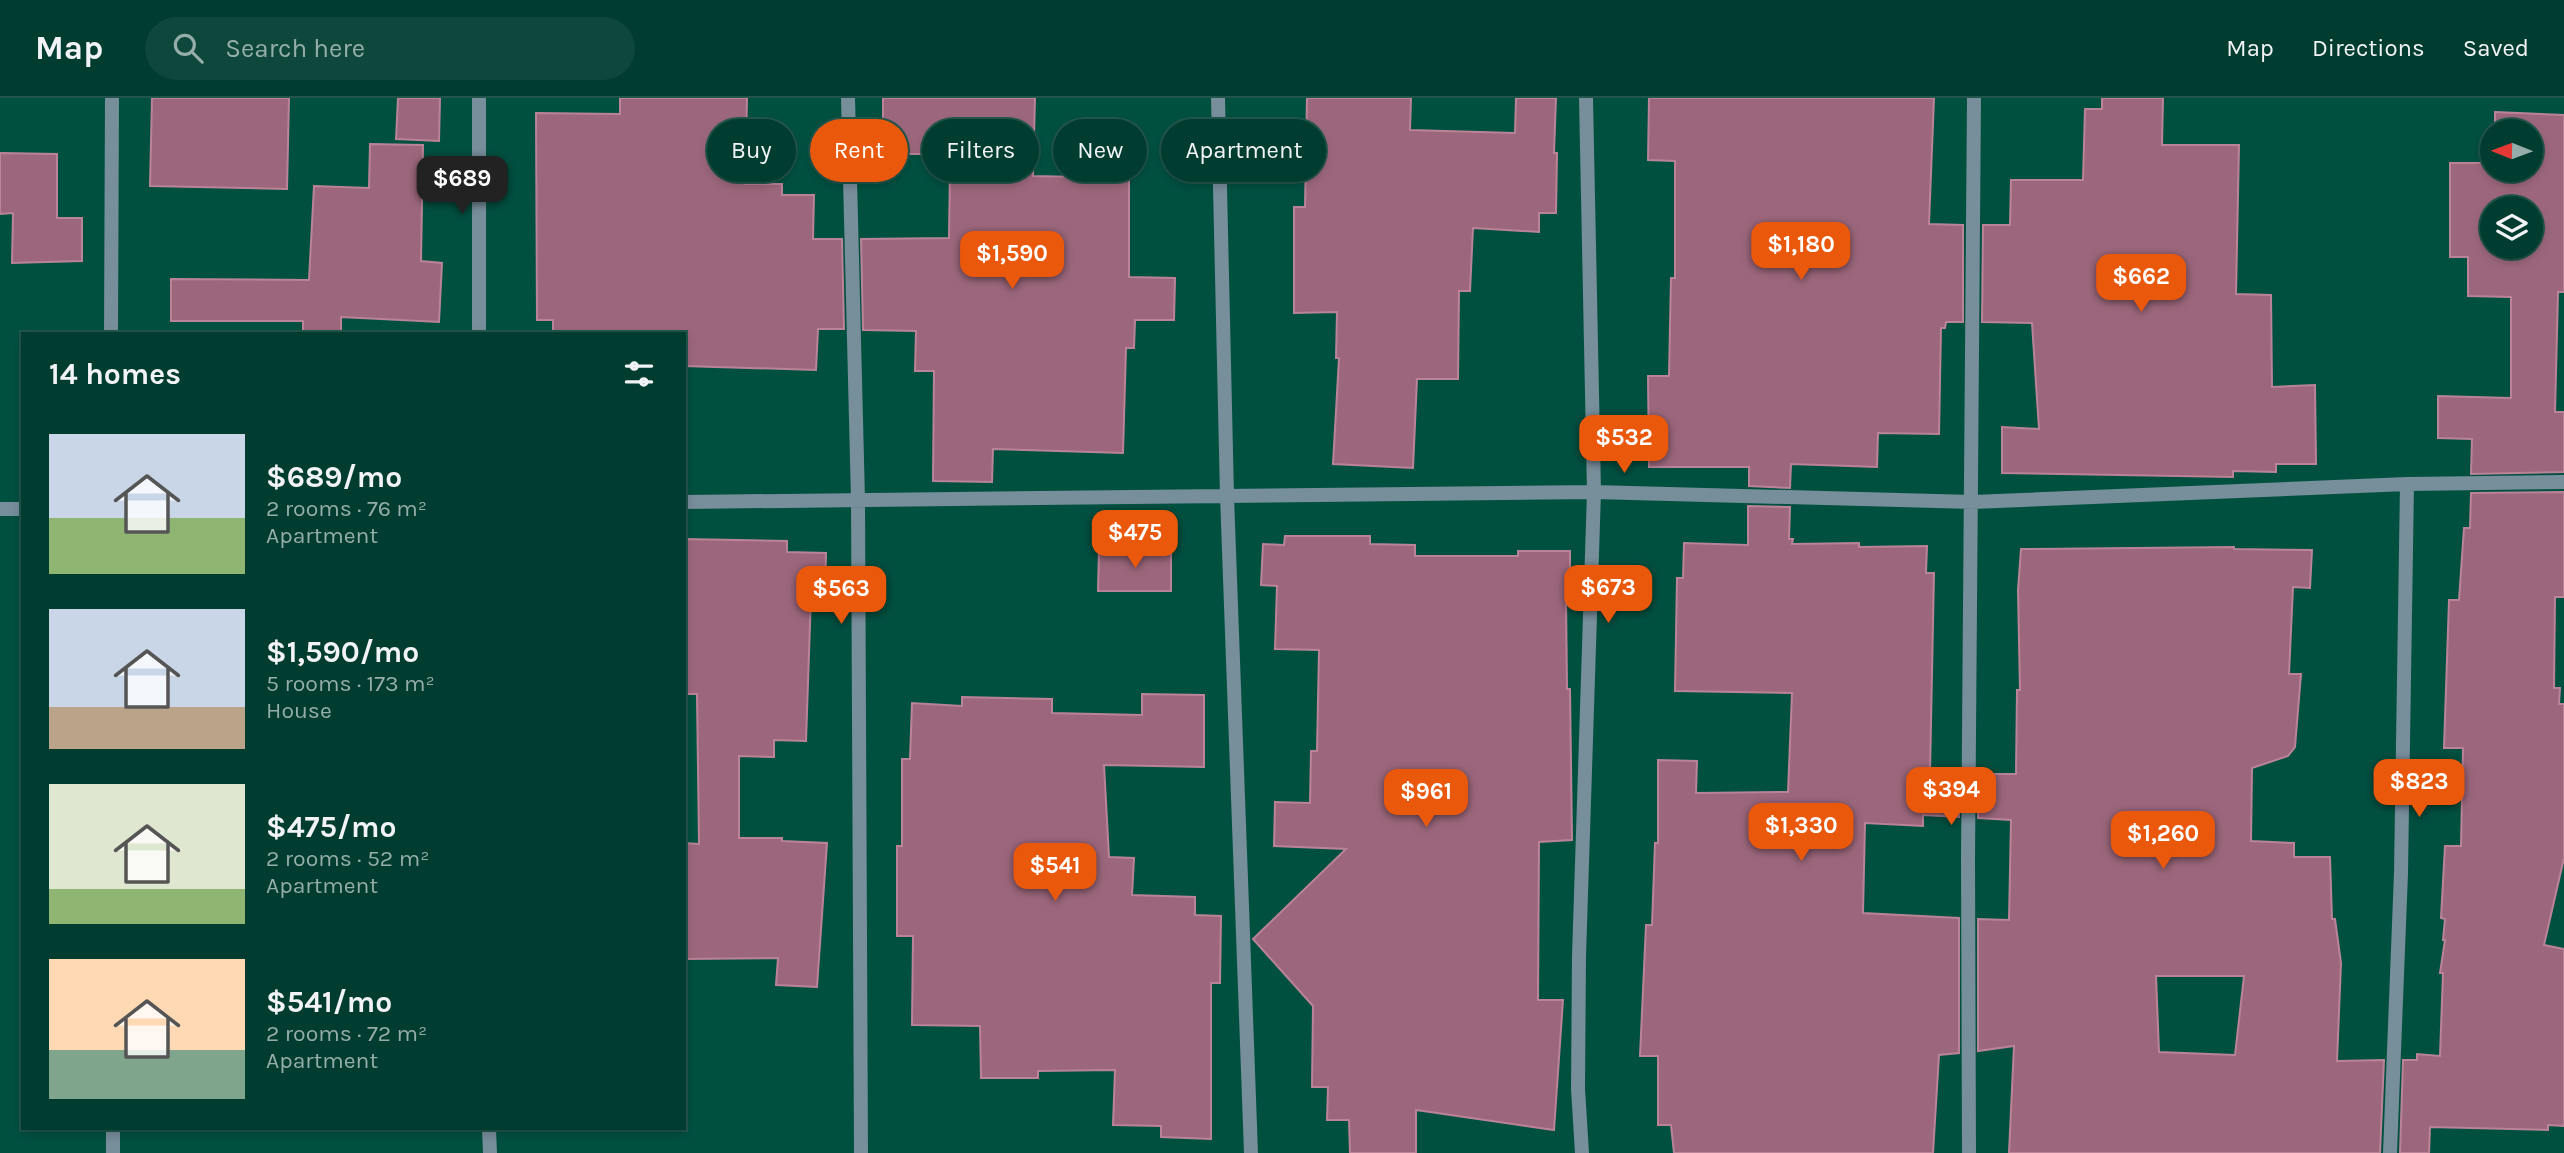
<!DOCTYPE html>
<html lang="en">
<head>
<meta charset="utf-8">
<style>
  :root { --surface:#003c30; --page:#0e473c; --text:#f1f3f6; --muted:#95adab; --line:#22564c; --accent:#ea580c }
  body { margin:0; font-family:Karla,sans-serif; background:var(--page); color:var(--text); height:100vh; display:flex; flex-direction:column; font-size:26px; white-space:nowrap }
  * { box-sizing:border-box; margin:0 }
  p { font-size:23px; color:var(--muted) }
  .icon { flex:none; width:38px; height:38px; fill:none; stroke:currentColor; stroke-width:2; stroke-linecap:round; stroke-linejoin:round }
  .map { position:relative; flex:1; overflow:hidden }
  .sheet { position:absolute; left:21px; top:234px; width:665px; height:798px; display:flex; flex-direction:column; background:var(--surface); border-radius:0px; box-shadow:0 4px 10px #0003,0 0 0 2px var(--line) }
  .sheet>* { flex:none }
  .top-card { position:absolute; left:707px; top:21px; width:665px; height:63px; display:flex; gap:14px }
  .needle { width:46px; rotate:271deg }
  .controls { position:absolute; left:2480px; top:21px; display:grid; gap:14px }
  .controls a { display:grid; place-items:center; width:63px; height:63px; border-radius:50%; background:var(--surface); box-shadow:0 4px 10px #0003,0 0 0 2px var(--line); font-size:35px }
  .price { position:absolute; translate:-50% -60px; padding:0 16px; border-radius:14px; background:var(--accent); color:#fff; font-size:23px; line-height:46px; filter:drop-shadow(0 2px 4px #0008) }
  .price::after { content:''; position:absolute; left:50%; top:42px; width:21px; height:16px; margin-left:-10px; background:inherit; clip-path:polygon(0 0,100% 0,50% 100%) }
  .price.active { background:#222; color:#fff }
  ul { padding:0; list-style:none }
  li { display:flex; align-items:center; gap:21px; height:175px; padding:0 28px }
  li span { display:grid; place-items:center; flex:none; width:196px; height:140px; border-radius:0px; color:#555 }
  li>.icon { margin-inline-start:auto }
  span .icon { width:84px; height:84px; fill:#fffc; stroke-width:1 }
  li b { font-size:30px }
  h2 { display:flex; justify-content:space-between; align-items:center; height:84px; padding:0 28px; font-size:30px }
  .pill { padding:0 24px; border-radius:32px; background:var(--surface); box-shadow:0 4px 10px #0003,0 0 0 2px var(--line); font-size:24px; line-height:63px }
  .pill.active { background:var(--accent); color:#fff }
  header { display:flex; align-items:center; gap:42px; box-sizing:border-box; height:98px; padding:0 35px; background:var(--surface); border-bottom:2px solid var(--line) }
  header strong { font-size:33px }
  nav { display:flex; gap:38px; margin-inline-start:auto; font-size:24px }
  .search { width:490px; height:63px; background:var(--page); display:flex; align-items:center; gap:18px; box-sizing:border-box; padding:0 24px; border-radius:38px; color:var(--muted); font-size:26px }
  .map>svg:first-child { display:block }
  .building { fill:#9c677c; stroke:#ba8398; stroke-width:2; fill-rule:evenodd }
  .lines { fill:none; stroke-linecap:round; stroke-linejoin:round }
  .street { stroke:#778e9b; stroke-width:14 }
</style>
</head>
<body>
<header>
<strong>Map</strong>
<div class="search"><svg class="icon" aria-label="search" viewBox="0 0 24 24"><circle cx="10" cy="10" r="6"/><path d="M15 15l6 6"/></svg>Search here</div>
<nav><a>Map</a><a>Directions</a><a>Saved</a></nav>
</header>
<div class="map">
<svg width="2564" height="1055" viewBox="0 0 2564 1055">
  <rect width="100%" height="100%" fill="#005040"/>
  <path class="building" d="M152,0H289L287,91L150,88Z
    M398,0H440L439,43L396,41Z
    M620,0H747L745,86H782V97H814L813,141H842L844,231H818L816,272L684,268V236H553V222H537L536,15L620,16Z
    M883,0H1035L1033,78L1129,80V179L1175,180L1174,222H1135L1134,250H1126L1123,355L993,351L992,384L933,383L934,273H915L916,233L863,232L861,141L949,140L950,67H945L946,56H902L903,40H883Z
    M1307,0H1411L1410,32L1515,35L1516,0H1556L1554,55H1557L1556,115H1539V134L1473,130L1470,193H1459L1458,281H1417L1413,370L1333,366L1339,260H1336L1337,214L1294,215V109H1305Z
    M1649,0H1934L1929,126L1963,127V224H1946L1945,230H1941L1939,336L1878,335L1877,369L1791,366L1790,390L1749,388V369H1649L1648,278H1669L1671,180H1675V63L1648,62Z
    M2102,0H2163L2162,47H2239L2236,196L2271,197L2272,289L2315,287L2316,366H2276V374L2233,373V379L2002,375V329L2039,331L2032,225L1982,224L1983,127H2010L2011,82H2083L2085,11H2102Z
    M2495,14L2564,17V194H2558L2555,314H2564V374L2471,376L2472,341L2438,340V298L2511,300V199L2468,198V159H2450V65H2492V72H2530V33H2495ZM2492,110H2530V149H2492Z
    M370,46L423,47L421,163L442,165L439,224L341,219V236H303V223H171V181L309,182L314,88L369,90Z
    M0,55L57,56V120H82V163L12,165L13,115L0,116Z
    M2564,394V499H2555L2554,590H2560L2559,606H2564V760L2544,847L2564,851V1028L2548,1027V1032L2430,1029L2429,1055H2400L2403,962H2417V956L2440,958L2443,875H2440L2445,842H2443L2445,821L2441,820L2445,748H2461L2463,650H2444L2449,502H2459L2464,430H2470L2471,395Z
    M1748,408L1790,409L1789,441H1793L1792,446L1859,445V449L1927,448L1926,475H1934L1930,675H1959V719L1923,717V728L1865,725L1863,815L1959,820V955L1939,957L1933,1055H1674L1671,1027H1658V958H1640L1646,827H1652L1655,745H1658V662L1697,663L1696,695L1788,694L1792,595L1675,593L1677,480H1683L1684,445L1748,447Z
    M1285,438H1370V446L1415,447V458H1518V453H1570V500H1566L1567,591H1570L1572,742L1539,744L1538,902H1563L1554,1032L1416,1012V1055H1350L1349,1022H1327L1328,989H1312L1313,908L1253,841L1346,751L1274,748L1275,704L1310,705L1311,653H1317L1319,552L1275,551L1277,488L1261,487L1263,446L1284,447Z
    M684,441L787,443V454L826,455L825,497H811L806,643L774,642V659L739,658V740H782V743L827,745L817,889L776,887L778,860L684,861V745L699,746L697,596H684Z
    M2234,449V451L2312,452L2310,490L2293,489L2289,576H2301L2295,649L2288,658L2252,670L2251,743L2294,745V759H2330L2332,821H2335L2341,865L2337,963L2384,962L2380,1055H2009L2014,948L1978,953V821L2009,822L2011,722L1978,720V676H2016L2017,592H2020L2018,492L2021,451ZM2156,878H2244L2235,957L2159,954Z
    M1099,451H1171V493H1098Z
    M1142,596L1204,597V669L1104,667L1109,759L1134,760L1132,797L1195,799V817L1221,818L1220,885H1211V1041L1161,1039V1028L1113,1027L1115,972L1038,973V980H981L980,928L912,927L913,838H897V748H902V661H910L912,605L962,608V599L1052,601V615L1142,617Z"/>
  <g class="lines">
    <path class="street" d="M479,0V236
      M848,0L858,402L861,1055
      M1218,0L1227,398L1251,1055
      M111,236L112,0
      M684,404L1594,394L1973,404L2407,386L2564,384
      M0,411H23
      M113,1031V1055
      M489,1031L490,1055
      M1582,1055L1578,991L1579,858L1594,394L1586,0
      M1969,1055L1968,762L1974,0
      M2390,1055L2401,775L2407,386"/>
  </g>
</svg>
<div class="controls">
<a><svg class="needle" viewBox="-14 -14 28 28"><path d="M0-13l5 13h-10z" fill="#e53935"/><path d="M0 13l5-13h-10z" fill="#95adab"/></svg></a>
<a><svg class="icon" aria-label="layers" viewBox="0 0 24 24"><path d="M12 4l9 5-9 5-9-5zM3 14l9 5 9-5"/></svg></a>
</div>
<b class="price active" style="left:462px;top:118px">$689</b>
<b class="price" style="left:1801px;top:184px">$1,180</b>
<b class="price" style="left:1012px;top:193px">$1,590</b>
<b class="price" style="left:2141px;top:216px">$662</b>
<b class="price" style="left:1624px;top:377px">$532</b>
<b class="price" style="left:1135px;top:472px">$475</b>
<b class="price" style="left:1608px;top:527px">$673</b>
<b class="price" style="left:841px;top:528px">$563</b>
<b class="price" style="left:2419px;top:721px">$823</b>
<b class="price" style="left:1951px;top:729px">$394</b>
<b class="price" style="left:1426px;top:731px">$961</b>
<b class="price" style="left:1801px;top:765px">$1,330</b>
<b class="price" style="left:2163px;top:773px">$1,260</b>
<b class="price" style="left:1055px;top:805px">$541</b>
<div class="top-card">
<a class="pill">Buy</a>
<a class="pill active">Rent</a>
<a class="pill">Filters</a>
<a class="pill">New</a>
<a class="pill">Apartment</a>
</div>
<section class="sheet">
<h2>14 homes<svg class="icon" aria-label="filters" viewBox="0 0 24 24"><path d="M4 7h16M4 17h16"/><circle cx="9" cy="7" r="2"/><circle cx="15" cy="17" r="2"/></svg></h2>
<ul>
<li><span style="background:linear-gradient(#c9d6e8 60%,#8fb573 0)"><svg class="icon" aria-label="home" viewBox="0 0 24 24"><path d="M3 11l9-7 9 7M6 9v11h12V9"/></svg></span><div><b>$689/mo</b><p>2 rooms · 76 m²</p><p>Apartment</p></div></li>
<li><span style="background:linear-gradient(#c9d6e8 70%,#b9a48a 0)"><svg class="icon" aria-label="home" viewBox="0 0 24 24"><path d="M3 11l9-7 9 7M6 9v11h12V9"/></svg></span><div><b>$1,590/mo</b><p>5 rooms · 173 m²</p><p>House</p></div></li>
<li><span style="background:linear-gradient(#dfe7d0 75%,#8fb573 0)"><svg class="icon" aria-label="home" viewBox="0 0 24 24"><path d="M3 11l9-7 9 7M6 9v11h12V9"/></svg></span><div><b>$475/mo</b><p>2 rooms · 52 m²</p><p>Apartment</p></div></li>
<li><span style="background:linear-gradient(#ffd9b3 65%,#7fa58c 0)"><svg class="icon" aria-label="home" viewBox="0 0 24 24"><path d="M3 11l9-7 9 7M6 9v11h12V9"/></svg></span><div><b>$541/mo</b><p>2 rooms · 72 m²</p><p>Apartment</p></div></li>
</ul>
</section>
</div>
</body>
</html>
